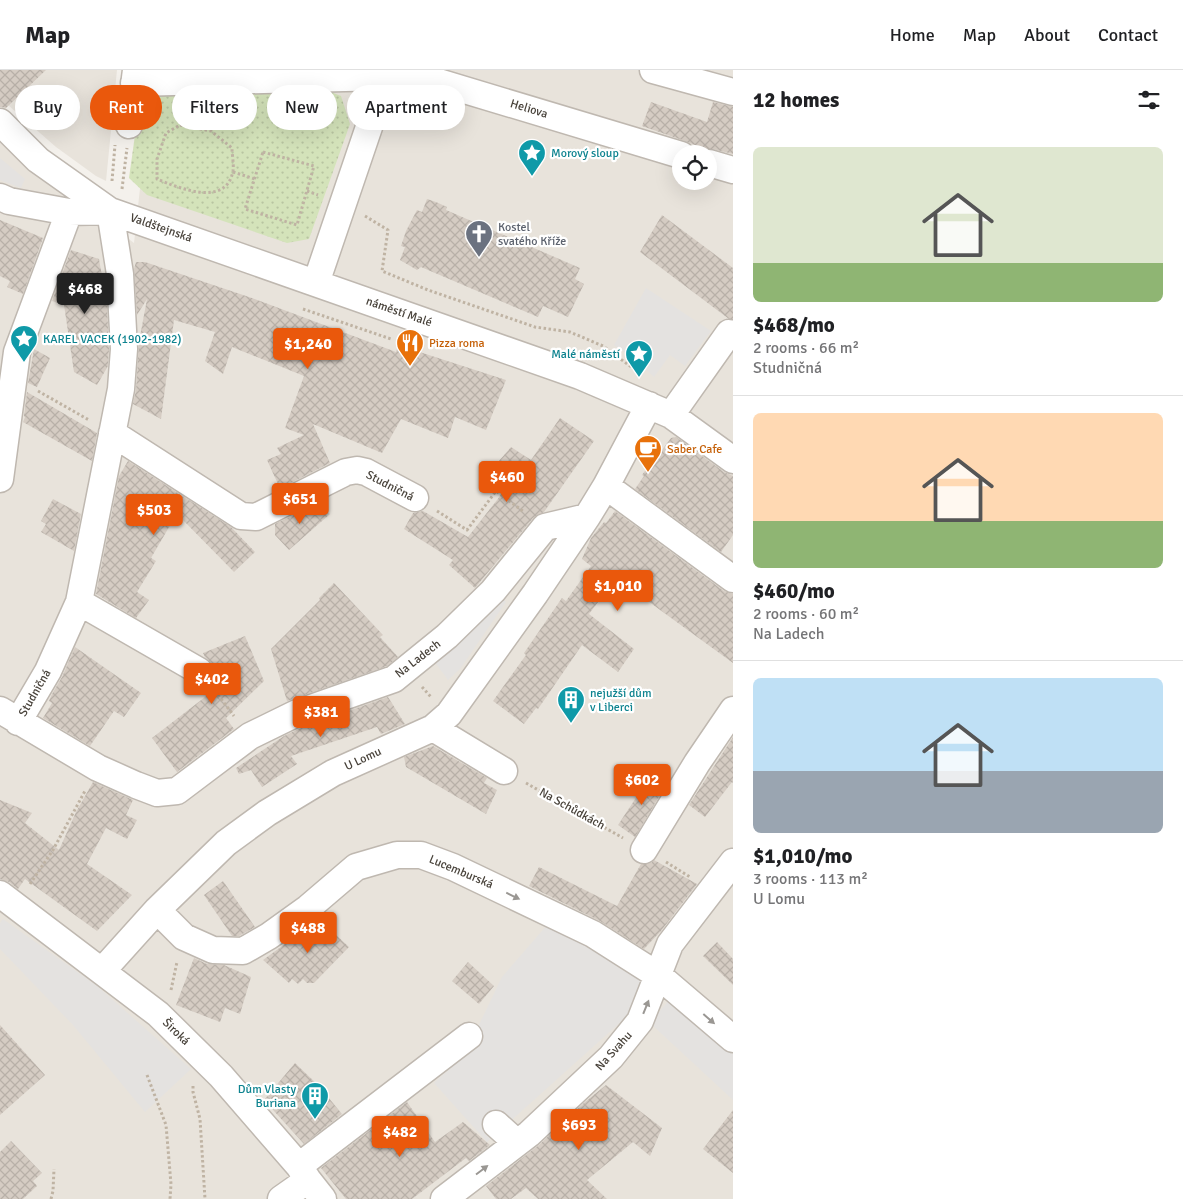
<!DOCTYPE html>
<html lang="en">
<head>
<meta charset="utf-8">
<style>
  :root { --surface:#fff; --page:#f2f2f2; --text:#202124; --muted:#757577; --line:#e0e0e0; --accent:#ea580c }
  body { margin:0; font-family:Signika,sans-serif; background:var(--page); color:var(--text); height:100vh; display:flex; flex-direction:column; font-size:19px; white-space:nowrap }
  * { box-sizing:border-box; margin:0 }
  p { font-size:16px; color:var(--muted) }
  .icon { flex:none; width:28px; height:28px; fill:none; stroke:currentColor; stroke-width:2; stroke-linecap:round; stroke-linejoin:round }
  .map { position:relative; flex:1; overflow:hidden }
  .drawer { display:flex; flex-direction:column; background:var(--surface); width:450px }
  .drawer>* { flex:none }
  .banner { position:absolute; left:15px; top:15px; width:475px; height:45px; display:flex; gap:10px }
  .buttons { position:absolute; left:672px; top:75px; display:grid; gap:10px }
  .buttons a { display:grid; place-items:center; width:45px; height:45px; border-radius:50%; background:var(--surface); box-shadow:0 5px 20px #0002; font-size:25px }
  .price { position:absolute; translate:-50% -42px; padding:0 11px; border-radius:5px; background:var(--accent); color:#fff; font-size:16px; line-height:32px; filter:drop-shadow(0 1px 2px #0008) }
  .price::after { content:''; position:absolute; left:50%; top:30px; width:15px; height:11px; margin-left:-8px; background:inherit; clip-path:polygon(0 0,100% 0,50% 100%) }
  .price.on { background:#222; color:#fff }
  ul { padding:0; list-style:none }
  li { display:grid; align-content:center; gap:10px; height:265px; padding:0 20px }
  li+li { border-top:1px solid var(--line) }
  li span { display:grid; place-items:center; height:155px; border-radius:8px; color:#555 }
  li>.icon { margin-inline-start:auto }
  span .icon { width:90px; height:90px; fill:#fffc; stroke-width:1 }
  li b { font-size:21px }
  h2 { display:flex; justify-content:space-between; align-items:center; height:60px; padding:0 20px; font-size:21px }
  .pill { padding:0 18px; border-radius:22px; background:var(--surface); box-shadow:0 5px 20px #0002; font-size:18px; line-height:45px }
  .pill.on { background:var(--accent); color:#fff }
  header { display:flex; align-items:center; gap:30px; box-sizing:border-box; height:70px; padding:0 25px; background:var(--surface); border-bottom:1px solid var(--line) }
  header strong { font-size:24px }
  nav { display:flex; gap:28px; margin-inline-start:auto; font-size:18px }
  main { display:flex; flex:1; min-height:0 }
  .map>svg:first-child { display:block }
  .residential { fill:#e8e3db; fill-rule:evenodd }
  .park { fill:url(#park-dots) }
  .parking { fill:#e4e2e0 }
  .building { fill:url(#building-cross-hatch) }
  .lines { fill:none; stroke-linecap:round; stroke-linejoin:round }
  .minor-casing { stroke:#bfb8b0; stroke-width:29 }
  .path { stroke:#bfb3a3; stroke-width:3; stroke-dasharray:2.5 2.5; stroke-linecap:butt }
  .minor { stroke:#fff; stroke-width:26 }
  .oneway { fill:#9a9793 }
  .labels { text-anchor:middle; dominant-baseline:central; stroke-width:4.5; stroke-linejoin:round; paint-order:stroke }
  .street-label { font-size:12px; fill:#48423a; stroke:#fff }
  .culture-label { font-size:12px; fill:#0d838f; stroke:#fff; text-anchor:start }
  .worship-label { font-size:12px; fill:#5b616d; stroke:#fff; text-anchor:start }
  .food-label { font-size:12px; fill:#c56008; stroke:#fff; text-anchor:start }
</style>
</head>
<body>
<header>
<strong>Map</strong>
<nav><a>Home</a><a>Map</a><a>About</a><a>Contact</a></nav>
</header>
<main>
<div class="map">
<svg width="733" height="1129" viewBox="0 0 733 1129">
  <defs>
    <pattern id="park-dots" width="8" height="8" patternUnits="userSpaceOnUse" patternTransform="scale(1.25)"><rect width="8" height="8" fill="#d4e3ba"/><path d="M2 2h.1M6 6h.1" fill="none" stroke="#b8c4a1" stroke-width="1.8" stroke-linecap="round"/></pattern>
    <pattern id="building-cross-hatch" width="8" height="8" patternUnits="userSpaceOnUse" patternTransform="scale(1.25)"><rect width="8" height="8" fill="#d5ccc3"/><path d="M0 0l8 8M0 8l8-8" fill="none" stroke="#b8b0a8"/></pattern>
  </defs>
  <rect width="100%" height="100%" fill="#f4f1ec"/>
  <path class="residential" d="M0,0H117L106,111L96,106L56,77L0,28Z
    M153,0H733V1129H0V71L134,173ZM681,84H709V111H681Z"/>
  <path class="park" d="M313,15L341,26L350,54L309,169L287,173L147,125L129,108L136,58L143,35L156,22Z"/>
  <path class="parking" d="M0,88L25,109L21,118L0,110Z
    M646,218L711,261L685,296L670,285L654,307L637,291L614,275Z
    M493,521L506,532L460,599L448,610L428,583Z
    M3,849L97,916L191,999L145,1042L73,955L0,879V853Z
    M548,854L651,906L634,940L487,1072L434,1013L484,968L477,959L502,907Z
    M670,929L733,984V1030L650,953Z"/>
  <path class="building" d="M0,0H46L6,38L0,37Z
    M651,32L707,52L713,32L733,37V84L713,79H705L685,71L642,56Z
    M427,129L436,132L447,137L446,140L580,198L575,209L584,214L568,247L543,236L538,247L421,197L417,200L400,190L405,177L401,176L406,161L417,140L422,142Z
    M662,145L733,198V249H729L640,182Z
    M0,150L43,168L23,224L7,217L10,211L0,206Z
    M71,180L99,189L107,235L109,279L108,296L97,315L74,302L64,235L52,231Z
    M136,192H145L249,227L396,282L398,275L506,310L486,360L455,347L448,368L401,349L382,383L313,354L330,393L277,420L278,414L267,390L281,384L277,378L304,365L285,358L304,306L232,277L223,304L205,291L215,262L174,250L161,349L133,334L136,320L139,272L147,229L137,245L134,199Z
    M34,279L50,288L37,317L28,313Z
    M27,322L97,363L92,391L23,352L25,347L24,346Z
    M560,348L594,371L544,442L533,448L475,518L449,495L453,490L404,459L413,443L423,441L468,467L504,421L484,408L511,377L531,390Z
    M676,367L724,402L733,406V465L721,482L635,419L644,406L642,405L658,383L659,384L671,368Z
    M128,391L231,457L255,482L234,502L181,448L176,454L172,452L151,488L156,491L137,522L149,530L136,548L96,524L119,406Z
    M53,429L81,444L74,481L41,462L46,454L41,451Z
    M318,433L330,444L289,480L275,465V454Z
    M615,441L724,521L733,524V593L645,529L644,532L614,511L589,544L634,579L618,602L582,575L538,639L536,638L524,654L493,631L526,585L524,583L562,528L566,531L591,496L582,489L591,468L604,452L606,453Z
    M334,513L383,565L380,567L398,587L387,596L287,631L271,579L320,530L319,528Z
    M245,566L264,611L226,648L234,659L177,702L152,668L218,617L211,610L214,601L212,594L205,587L203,583Z
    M75,577L141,623L124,647L114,641L90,676L43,648L52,633L49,631L52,624L62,607Z
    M388,627L405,654L381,664L377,657L291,686L297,694L262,717L251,700L239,704L236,698L284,666L303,657Z
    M733,667V713L732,712L705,747L689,735Z
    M433,676L487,708L484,713L497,720L486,744L406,697L404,687Z
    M651,705L666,715L635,767L618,755Z
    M93,712L133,730L126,745L137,750L127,769L106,758L87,794L132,825L97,861L25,809L18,819L9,812L0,809V730L32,743L25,753L59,780L76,742Z
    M654,790L697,814L661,861L644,879L600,851L529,816L539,797L617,836L641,794L651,793Z
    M223,811L255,857L239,866H232L204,825Z
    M319,849L349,877L314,913H307L303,909L298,914L292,909L289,913L263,890Z
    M717,872L733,889V915L703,886Z
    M194,888L207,894L224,895L251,907L240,944L225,938L220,952L176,935Z
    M468,892L494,916L479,934L452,911Z
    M0,955L45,1005L0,1045Z
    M295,993L318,1015L342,1044L304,1074L264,1030Z
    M606,1015L662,1058L650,1086L633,1072L587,1110L607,1129H538L526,1118L511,1129H496L486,1116L539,1075L585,1032Z
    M407,1032L435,1072L463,1052L490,1075L469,1091L466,1088L412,1129H346L321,1098Z
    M733,1040V1103L703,1079Z
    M11,1071L42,1103L33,1111L37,1116L23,1129H0V1082Z"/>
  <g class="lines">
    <defs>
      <path id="minor" d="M653,0L733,22
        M134,13L386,7L425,8L681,85
        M0,52L38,90L110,141
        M129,55L136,0
        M709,93L733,100
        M0,127L9,131L69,142L110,141L580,306L671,345L733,390
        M316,213L386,7
        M671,345L729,263L733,264
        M112,363L241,446L256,447L346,402L357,400L366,402L415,428
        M0,409L17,282L69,142
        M606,416L733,509
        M79,532L199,601
        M0,640L98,698L136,715L157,723L177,721L250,666L297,643L394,609L447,566L493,521L545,457L587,447
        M18,652L48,601L79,532L121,319L124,279L120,204L110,141
        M433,658L504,701
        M644,780L697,693L733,640
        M0,824L158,944L221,1006L299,1096L308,1110L323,1129
        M157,840L184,867L213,880L243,881L269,866L308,838L356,797L397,785H421L453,797L593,864L659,906L733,969
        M102,901L157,840L226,773L267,743L333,703L433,658L449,644L535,524L587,447L606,416L649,335
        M496,1054L517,1073
        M299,1096L469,966
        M281,1129L308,1110
        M444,1129L529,1064L611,987L640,951L670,874L733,792"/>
    </defs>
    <use href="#minor" class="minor-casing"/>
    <path class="path" d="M180,55L211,61L232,78C232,85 234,94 233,101C226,138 179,118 157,109V89L166,63Z
      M263,82L314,96L297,155L245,139Z
      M233,102L255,109
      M112,111L115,75
      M122,119L127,78
      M307,121L318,125
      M365,146L388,160L382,201L428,220L535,257L570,262L603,276L634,299
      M303,239L391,269
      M38,321L89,350
      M437,441L467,460L496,421L524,442
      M422,617L431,627
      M215,621L234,646
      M526,713L623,768
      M666,792L690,807
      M30,814L53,780L85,721
      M171,920L177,892
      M147,1005L166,1055L171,1114L170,1129
      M193,1016V1022L200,1049L205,1129
      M51,1129L53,1121L54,1099"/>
    <use href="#minor" class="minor"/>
  </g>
  <defs><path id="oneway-solid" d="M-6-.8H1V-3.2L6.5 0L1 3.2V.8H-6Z" transform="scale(1.25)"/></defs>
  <g class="oneway">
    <use href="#oneway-solid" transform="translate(513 826) rotate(26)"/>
    <use href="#oneway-solid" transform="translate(646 937) rotate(-68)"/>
    <use href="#oneway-solid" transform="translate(709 949) rotate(41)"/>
    <use href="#oneway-solid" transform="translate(482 1100) rotate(-37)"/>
  </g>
  <defs>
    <symbol id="sight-pin" viewBox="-11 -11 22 30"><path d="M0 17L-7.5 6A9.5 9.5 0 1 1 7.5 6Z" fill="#0f9aa8" stroke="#fff"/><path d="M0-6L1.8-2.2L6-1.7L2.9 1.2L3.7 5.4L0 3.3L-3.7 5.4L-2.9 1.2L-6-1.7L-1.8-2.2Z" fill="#fff"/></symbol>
    <symbol id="church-pin" viewBox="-11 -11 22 30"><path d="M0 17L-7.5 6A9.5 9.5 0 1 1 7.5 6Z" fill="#6b7280" stroke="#fff"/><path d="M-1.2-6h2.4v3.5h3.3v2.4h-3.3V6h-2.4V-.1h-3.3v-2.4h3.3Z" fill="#fff"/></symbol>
    <symbol id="restaurant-pin" viewBox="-11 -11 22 30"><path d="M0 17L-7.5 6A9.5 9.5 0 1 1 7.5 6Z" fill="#e8710a" stroke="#fff"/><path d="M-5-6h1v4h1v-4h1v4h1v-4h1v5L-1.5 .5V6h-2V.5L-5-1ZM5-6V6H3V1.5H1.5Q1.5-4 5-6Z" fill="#fff"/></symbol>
    <symbol id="cafe-pin" viewBox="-11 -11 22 30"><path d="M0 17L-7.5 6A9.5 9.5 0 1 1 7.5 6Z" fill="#e8710a" stroke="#fff"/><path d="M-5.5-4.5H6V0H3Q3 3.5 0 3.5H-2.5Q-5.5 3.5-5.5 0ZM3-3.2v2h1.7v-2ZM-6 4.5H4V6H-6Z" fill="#fff"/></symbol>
    <symbol id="building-pin" viewBox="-11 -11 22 30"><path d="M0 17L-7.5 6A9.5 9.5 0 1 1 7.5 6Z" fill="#0f9aa8" stroke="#fff"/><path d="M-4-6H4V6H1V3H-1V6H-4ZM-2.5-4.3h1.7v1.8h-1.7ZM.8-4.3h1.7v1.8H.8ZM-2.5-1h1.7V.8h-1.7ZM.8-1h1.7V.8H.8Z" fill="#fff"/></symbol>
  </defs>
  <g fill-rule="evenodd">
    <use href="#sight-pin" x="516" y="67" width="32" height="43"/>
    <use href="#church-pin" x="463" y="148" width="32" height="43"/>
    <use href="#sight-pin" x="8" y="253" width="32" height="43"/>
    <use href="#restaurant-pin" x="394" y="257" width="32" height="43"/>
    <use href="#sight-pin" x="623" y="268" width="32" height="43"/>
    <use href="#cafe-pin" x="632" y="363" width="32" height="43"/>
    <use href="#building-pin" x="555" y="614" width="32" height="43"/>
    <use href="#building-pin" x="299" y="1010" width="32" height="43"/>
  </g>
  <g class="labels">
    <g class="street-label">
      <text transform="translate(529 39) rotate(17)">Heliova</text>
      <text transform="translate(161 158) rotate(19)">Valdštejnská</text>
      <text transform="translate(399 242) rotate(19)">náměstí Malé</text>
      <text transform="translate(390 416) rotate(27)">Studničná</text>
      <text transform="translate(418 589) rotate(-38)">Na Ladech</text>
      <text transform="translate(35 623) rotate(-60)">Studničná</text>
      <text transform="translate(363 689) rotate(-25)">U Lomu</text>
      <text transform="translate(572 739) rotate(29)">Na Schůdkách</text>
      <text transform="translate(461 802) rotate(23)">Lucemburská</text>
      <text transform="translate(176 962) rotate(44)">Široká</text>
      <text transform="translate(614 981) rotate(-48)">Na Svahu</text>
    </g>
    <g class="culture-label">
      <text x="551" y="83">Morový sloup</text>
      <text x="43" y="269">KAREL VACEK (1902-1982)</text>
      <text x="620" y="284" text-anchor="end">Malé náměstí</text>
      <text x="590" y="623">nejužší dům<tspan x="590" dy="14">v Liberci</tspan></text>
      <text x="296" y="1019" text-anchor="end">Dům Vlasty<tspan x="296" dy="14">Buriana</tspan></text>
    </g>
    <g class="worship-label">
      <text x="498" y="157">Kostel<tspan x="498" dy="14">svatého Kříže</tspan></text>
    </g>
    <g class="food-label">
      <text x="429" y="273">Pizza roma</text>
      <text x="667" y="379">Saber Cafe</text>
    </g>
  </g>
</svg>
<div class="buttons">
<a><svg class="icon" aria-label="locate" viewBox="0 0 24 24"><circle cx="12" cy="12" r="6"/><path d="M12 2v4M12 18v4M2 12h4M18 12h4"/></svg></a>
</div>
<b class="price on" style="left:85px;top:245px">$468</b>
<b class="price" style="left:308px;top:300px">$1,240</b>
<b class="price" style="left:507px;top:433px">$460</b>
<b class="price" style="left:300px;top:455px">$651</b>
<b class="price" style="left:154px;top:466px">$503</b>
<b class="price" style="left:618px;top:542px">$1,010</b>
<b class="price" style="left:212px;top:635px">$402</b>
<b class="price" style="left:321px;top:668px">$381</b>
<b class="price" style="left:642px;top:736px">$602</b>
<b class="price" style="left:308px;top:884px">$488</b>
<b class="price" style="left:579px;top:1081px">$693</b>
<b class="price" style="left:400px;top:1088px">$482</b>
<div class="banner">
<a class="pill">Buy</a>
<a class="pill on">Rent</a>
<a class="pill">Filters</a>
<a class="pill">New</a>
<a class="pill">Apartment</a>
</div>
</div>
<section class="drawer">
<h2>12 homes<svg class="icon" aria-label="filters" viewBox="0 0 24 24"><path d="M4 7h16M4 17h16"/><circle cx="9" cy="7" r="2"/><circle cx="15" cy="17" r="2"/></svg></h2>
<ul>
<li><span style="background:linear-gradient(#dfe7d0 75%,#8fb573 0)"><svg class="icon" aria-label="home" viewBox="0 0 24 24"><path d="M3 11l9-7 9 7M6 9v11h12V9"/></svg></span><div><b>$468/mo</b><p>2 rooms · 66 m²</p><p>Studničná</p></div></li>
<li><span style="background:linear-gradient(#ffd9b3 70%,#8fb573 0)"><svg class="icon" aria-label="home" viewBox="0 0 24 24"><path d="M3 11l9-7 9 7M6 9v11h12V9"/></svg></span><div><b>$460/mo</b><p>2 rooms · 60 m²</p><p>Na Ladech</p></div></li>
<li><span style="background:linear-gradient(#bfe0f5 60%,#9aa5b1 0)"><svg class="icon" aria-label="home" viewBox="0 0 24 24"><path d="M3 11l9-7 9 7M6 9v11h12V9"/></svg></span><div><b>$1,010/mo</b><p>3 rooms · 113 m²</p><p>U Lomu</p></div></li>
</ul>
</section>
</main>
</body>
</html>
